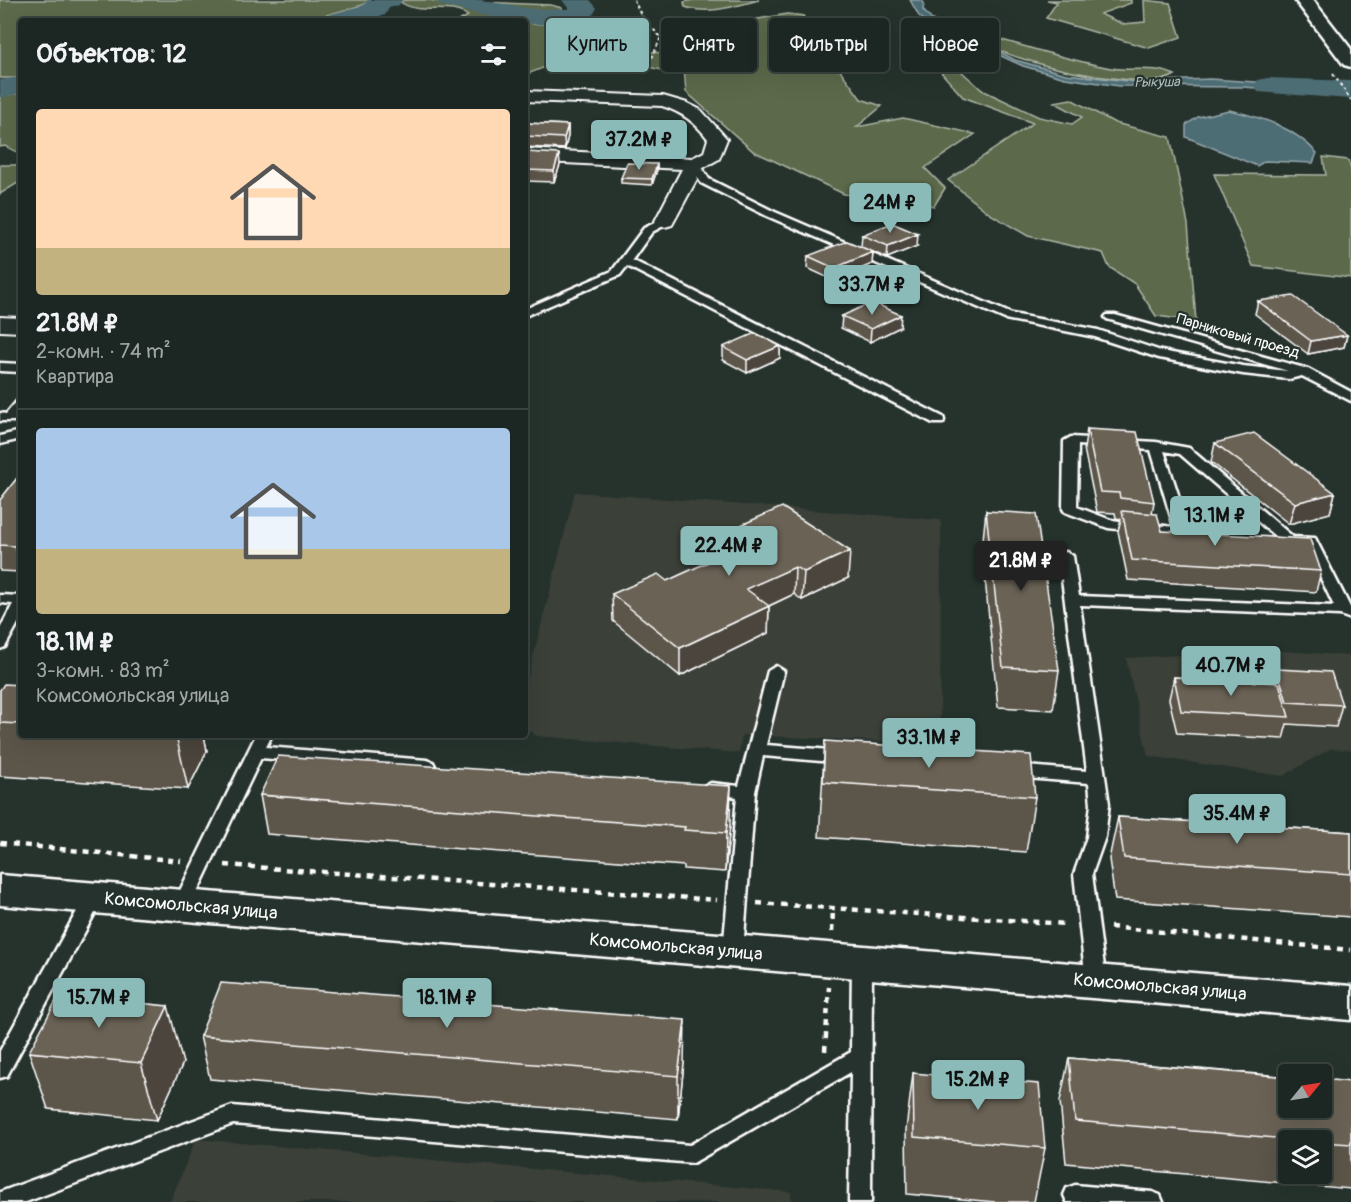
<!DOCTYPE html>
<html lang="ru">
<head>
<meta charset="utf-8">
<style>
  :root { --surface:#1c2622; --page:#252e2a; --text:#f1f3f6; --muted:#a0a5a5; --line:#3a4340; --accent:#8bbbb9 }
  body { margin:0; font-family:Pangolin,sans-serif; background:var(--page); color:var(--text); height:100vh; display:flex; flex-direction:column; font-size:22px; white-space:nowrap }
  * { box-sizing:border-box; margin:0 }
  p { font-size:20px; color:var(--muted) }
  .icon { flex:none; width:33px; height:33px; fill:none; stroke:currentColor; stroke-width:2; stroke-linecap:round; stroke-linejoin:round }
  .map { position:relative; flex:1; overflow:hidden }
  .sheet { position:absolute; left:18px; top:18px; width:510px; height:720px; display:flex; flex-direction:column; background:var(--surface); border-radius:6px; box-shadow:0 6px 24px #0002,0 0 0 2px var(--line) }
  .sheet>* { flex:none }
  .hud { position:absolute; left:546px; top:18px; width:570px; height:54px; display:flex; gap:12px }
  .needle { width:39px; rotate:60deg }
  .buttons { position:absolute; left:1278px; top:1064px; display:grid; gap:12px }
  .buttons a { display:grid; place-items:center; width:54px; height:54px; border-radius:6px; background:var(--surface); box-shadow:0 6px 24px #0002,0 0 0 2px var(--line); font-size:30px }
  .price { position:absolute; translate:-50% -51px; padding:0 14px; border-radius:6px; background:var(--accent); color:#111; font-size:20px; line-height:39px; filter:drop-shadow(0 2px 3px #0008) }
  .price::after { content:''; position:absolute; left:50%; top:36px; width:18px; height:14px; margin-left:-9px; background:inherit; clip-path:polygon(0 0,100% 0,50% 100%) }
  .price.current { background:#222; color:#fff }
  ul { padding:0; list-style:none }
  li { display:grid; align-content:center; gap:12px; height:318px; padding:0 18px }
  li+li { border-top:2px solid var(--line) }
  li span { display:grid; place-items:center; height:186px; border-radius:6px; color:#555 }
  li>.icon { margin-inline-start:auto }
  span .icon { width:108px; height:108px; fill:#fffc; stroke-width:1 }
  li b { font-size:26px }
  h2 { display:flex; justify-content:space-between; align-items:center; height:72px; padding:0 18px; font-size:26px }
  .chip { padding:0 21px; border-radius:6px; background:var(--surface); box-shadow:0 6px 24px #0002,0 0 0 2px var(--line); font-size:21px; line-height:54px }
  .chip.current { background:var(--accent); color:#111 }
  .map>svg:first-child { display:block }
  .built { fill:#3b4139 }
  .green { fill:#5c6b4c; stroke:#aeb5a6; stroke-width:1.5 }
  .water { fill:#4e6d74; stroke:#95a7ac; stroke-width:1.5 }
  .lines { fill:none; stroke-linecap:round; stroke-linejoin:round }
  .river { fill:#4e6d74; fill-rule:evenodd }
  .lane-casing { stroke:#fff; stroke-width:5 }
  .street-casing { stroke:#fff; stroke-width:4 }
  .secondary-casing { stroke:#fff; stroke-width:5 }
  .primary-casing { stroke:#fff; stroke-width:5 }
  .path-far1 { stroke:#fff; stroke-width:2; stroke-dasharray:3 3; stroke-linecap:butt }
  .path { stroke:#fff; stroke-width:4.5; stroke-dasharray:6 6; stroke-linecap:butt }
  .lane { fill:#26332d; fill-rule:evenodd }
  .street { fill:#26332d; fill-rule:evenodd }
  .secondary { fill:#26332d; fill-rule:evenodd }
  .primary { fill:#26332d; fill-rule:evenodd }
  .wall { fill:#5c5449; stroke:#fff; stroke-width:1.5; fill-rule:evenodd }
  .shaded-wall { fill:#4b453c; stroke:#fff; stroke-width:1.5 }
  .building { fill:#6b6255; stroke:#fff; stroke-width:1.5 }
  .labels { text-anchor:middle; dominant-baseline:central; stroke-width:4.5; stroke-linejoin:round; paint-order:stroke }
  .far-water-label { font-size:14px; font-style:italic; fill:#afbdc0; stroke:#26332d }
  .street-label { font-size:15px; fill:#fff; stroke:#26332d }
  .near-street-label { font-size:18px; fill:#fff; stroke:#26332d }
</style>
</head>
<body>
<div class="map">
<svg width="1351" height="1202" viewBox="0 0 1351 1202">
  <rect width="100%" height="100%" fill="#26332d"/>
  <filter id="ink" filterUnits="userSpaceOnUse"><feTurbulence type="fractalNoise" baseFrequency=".0167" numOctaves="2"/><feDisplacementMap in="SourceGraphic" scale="12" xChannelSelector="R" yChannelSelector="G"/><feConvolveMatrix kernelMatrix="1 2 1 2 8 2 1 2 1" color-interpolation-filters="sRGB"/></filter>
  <g filter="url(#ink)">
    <path class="built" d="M575,492L941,520L940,744L742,735L739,753L537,736L525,728V689Z
      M1269,650L1351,656V750L1330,749L1283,776L1148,756L1126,658Z
      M196,1139L791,1192V1202H170Z"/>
    <path class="green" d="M0,0H369L363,5L305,21H21V78H0Z
      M409,0H430L525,21H459L468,16C449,2 419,17 399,1Z
      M693,0H759C735,6 709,15 685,7L684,2Z
      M1047,0H1131V3L1100,14L1123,24L1145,22L1144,0L1170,3L1181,37L1149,48L1046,18L1057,2Z
      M480,2L551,5L562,8V12C534,17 509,9 481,5Z
      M787,14L804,16L796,35L784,44L840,70L861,99L882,106L857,127L903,118L975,134L925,168L945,188L934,206L844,194L753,151L686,92L684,68L713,50L746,21Z
      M525,21L533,24H573L595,31L586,43L676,55L662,70L581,53L525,75Z
      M971,31C1018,44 1063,59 1111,68C1134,72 1153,65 1175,75C1162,83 1145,81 1130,80C1092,77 1056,70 1020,58C1000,52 983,42 963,37L959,32Z
      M922,51H939L982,90L1039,117L1072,124L1082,117L1054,102L1071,99L1115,123L1170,137L1188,224L1196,321L1156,316L1135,284L1109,267L1103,253L1028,236L990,214L948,180L1033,123L963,97Z
      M21,93V154L5,146L0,147V96Z
      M1323,157L1348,160L1351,169V278L1253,266L1214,174L1326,175Z
      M0,165H21V181L0,194Z"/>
    <path class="water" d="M910,0H921L924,3L923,10L931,19L968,44L996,50L1015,60L1066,74L1137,82L1210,79L1333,87L1336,95L1244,87L1119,86L1065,78L1023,66L990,51L978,49L968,50L949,40L919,16Z
      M1229,110C1264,118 1293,127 1317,153L1313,163L1265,161L1257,166L1186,137V125L1198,117Z"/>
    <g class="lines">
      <path class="river" d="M367,0H402L399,5L389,8L385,15L363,21H320L324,16L364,5Z
        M436,0H481L531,9H569L562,0H590L597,8L590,20L564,25L531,24L525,23V21H509L439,5Z
        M21,77V93L0,98V80Z
        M1268,78L1351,81V99L1258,92L1254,86L1258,80Z"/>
      <defs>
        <path id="lane" d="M692,162H698L709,179L775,212L1012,314L1098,330L1161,351L1243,366L1288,371L1107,319L1105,317L1107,315H1115L1308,369L1351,392V401L1302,376L1289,379L1243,374L1159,358L1095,337L1005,319L767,216L701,183L690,164Z
          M665,218L670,221L669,223L652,232L632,260L943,417L944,420L943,423H933L627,266L620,275L525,316V309L612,271L644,228Z
          M0,363L21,364V372L0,371Z
          M21,400V412L14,421H0V413L6,414L17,401Z
          M21,431V439L0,444V436Z
          M1071,437L1156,442L1189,448L1293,537L1315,538L1351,609V619L1340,615L1080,605L1109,804L1105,837L1092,874L1106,982L1103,987L1096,990L1089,987L1086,982L1074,874L1087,837L1091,804L1089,783L1014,777L1008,775L1005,771L1008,767L1014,765L1087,771L1059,556L1066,552L1073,556L1079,596L1334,606L1305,545L1283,543L1180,454L1164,451L1189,528L1206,530L1208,533L1206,536H1183L1108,528L1065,512L1063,509L1064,441ZM1078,445L1151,450L1174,527L1111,520L1077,507Z
          M0,595L21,596V618L5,647L0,649V629L13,604L0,603Z
          M776,666L784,671L766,745L844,751L850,753L852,757L850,761L844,763L763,756L755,792L743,951L740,956L733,958L726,956L723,951L737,797L705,793L702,789L705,785L711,783L739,786L768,671Z
          M256,735H272L266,747L427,760L433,762L435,766L433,770L427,772L261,758L191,905L189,910L182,912L175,910L173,905Z
          M94,891L101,893L103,898L7,1076L0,1078V1051L87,893Z
          M862,955L869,957L872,962L871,1202H849L851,1072L693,1163L233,1124L26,1202H0V1192L232,1106L690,1145L851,1052L852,962L855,957Z
          M1075,1185L1152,1192L1160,1195L1163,1202H1067L1064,1195L1067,1188Z"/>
        <path id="street" d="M525,91L663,96L687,103L701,110L727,139L719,159L703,168L672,225L665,227L658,225L655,221L682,169L525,161V149L692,158L704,152L708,139C696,123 682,112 662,106L525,101Z
          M0,317L21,318V332L0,331Z"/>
        <path id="secondary" d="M0,875L1351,986V1020L0,905Z"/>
        <path id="primary" d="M1295,0H1313L1351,49V67L1344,65Z"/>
      </defs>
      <use href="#lane" class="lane-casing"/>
      <use href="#street" class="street-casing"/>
      <use href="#secondary" class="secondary-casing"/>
      <use href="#primary" class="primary-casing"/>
      <path class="path-far1" d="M634,0L643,19L661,37L652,58
        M1333,74L1351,100"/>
      <path class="path" d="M0,843L181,861
        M225,865L717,900
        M757,903L1067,924
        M1110,927L1351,950
        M832,932L833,908
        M825,1051L829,987"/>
      <use href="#lane" class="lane"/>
      <use href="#street" class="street"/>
      <use href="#secondary" class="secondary"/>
      <use href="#primary" class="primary"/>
    </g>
    <path class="wall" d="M525,123L568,125V136L565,149L525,147Z
      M668,129V140L663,154L633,153V142Z
      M525,152L560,165L554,182L525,181Z
      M657,164V170L652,185L621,183V178Z
      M862,235L917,246L887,258L861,247Z
      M873,252L872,264L833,280L807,268L808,256Z
      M1258,301L1347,335L1344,347L1308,354L1255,314Z
      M842,316L900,327L870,342L841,328Z
      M780,346V358L747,373L723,360V347Z
      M1087,429L1154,502L1152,513L1162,531L1321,571L1316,592L1128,580L1118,531L1121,519L1116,518L1115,513L1097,512L1084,449Z
      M1215,443L1335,493L1330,513L1289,524L1211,462Z
      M21,473V572L0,571V500Z
      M986,511L1059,670L1053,710L998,707L982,549Z
      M707,540L848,578L802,600L794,594L769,606L768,633L680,676L613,621L612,594L667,581L706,563Z
      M1277,669L1342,705L1336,727L1287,724L1283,739L1177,733L1169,699L1174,677L1273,683Z
      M21,685V735H204L207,751L188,789L0,776V690Z
      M825,741L1035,797L1026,852L819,837Z
      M260,795L730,825L725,872L684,869V866L267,834Z
      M1118,817L1351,832V917L1115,900L1109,859Z
      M200,1036L684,1063L678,1119L210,1079Z
      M29,1052L183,1063L157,1120L48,1109Z
      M1069,1058L1351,1082V1189L1066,1163L1060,1101ZM1288,1140H1322V1173H1288Z
      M913,1073L1045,1148L1034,1202H995L907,1194L906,1130Z"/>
    <path class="shaded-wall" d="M568,125V136L565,149L564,138Z
      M668,129V140L663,154V143Z
      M559,154L560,165L554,182V171Z
      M657,164V170L652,185V179Z
      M918,234L917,246L887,258L888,246Z
      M873,252L872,264L833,280L834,268Z
      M901,315L900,327L870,342L871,329Z
      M1347,335L1344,347L1308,354L1311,341Z
      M780,346V358L747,373V360Z
      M1335,493L1330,513L1289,524L1295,503Z
      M20,539L21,543V568L15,546Z
      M850,551L848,578L802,600L804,572Z
      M795,567L794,594L745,617L746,589Z
      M769,606L768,633L680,676V648Z
      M176,735H204L207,751L188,789Z
      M731,786L730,825L725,872L726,833Z
      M168,1006L183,1063L157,1120L141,1063Z
      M685,1020L684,1063L678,1119V1076Z"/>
    <path class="building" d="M525,123L568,125L564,138L525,136Z
      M638,129H668L663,143L633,142Z
      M525,152L559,154L554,171L525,170Z
      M627,163L657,164L652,179L621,178Z
      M892,223L918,234L888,246L862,235Z
      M847,241L873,252L834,268L808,256Z
      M1293,296L1347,335L1311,341L1258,301Z
      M872,302L901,315L871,329L842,316Z
      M755,333L780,346L747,360L723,347Z
      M1087,429L1137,432L1154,502L1120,498L1119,493L1100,492Z
      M1254,433L1335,493L1295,503L1215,443Z
      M21,473V539H20L15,546L0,545V500Z
      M782,507L850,551L804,572L795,567L746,589L769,606L680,648L612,594L658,574L667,581L726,554L707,540Z
      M986,511L1036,514L1059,670L1003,667Z
      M1122,511L1157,514L1162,531L1310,539L1321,571L1132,560Z
      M1277,669L1331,672L1342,705L1287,702Z
      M1174,677L1279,683L1289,717L1181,711Z
      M4,684L21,685V724L0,723V690Z
      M825,741L1031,755L1035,797L823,782Z
      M278,756L731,786L726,833L684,830L685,827L260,795Z
      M1118,817L1351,832V874L1124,858Z
      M221,983L685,1020L678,1076L200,1036Z
      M59,995L168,1006L141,1063L29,1052Z
      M1069,1058L1288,1077V1107H1322V1079L1351,1082V1144L1322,1142V1140H1299L1075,1121Z
      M913,1073L1039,1084L1045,1148L914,1137Z"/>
  </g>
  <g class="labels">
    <g class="far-water-label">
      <text transform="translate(1157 82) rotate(-1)">Рыкуша</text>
    </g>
    <g class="street-label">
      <text transform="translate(1238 336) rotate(16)">Парниковый проезд</text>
    </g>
    <g class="near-street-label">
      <text transform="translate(191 906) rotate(5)">Комсомольская улица</text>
      <text transform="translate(676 947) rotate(5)">Комсомольская улица</text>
      <text transform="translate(1160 987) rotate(5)">Комсомольская улица</text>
    </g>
  </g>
</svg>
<div class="buttons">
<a><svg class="needle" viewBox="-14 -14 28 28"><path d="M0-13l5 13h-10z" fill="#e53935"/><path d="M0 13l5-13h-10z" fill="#a0a5a5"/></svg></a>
<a><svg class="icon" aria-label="layers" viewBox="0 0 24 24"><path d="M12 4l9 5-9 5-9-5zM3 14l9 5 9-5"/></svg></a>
</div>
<b class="price" style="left:639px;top:171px">37.2M ₽</b>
<b class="price" style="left:890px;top:234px">24M ₽</b>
<b class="price" style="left:872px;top:316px">33.7M ₽</b>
<b class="price" style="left:1215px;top:547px">13.1M ₽</b>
<b class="price" style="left:729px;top:577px">22.4M ₽</b>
<b class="price current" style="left:1021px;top:592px">21.8M ₽</b>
<b class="price" style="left:1231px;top:697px">40.7M ₽</b>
<b class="price" style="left:929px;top:769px">33.1M ₽</b>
<b class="price" style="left:1237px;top:845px">35.4M ₽</b>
<b class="price" style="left:99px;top:1029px">15.7M ₽</b>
<b class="price" style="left:447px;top:1029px">18.1M ₽</b>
<b class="price" style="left:978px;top:1111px">15.2M ₽</b>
<div class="hud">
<a class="chip current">Купить</a>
<a class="chip">Снять</a>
<a class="chip">Фильтры</a>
<a class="chip">Новое</a>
</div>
<section class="sheet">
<h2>Объектов: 12<svg class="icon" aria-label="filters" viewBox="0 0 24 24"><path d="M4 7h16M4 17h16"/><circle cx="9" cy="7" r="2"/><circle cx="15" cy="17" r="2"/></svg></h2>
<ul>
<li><span style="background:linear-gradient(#ffd9b3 75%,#c2b280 0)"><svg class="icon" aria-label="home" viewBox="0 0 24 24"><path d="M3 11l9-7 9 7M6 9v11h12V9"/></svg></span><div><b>21.8M ₽</b><p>2-комн. · 74 m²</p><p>Квартира</p></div></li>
<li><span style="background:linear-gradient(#a9c7e8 65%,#c2b280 0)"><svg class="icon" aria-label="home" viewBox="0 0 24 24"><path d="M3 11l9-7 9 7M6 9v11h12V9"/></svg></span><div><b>18.1M ₽</b><p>3-комн. · 83 m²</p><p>Комсомольская улица</p></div></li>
</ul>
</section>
</div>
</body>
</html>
